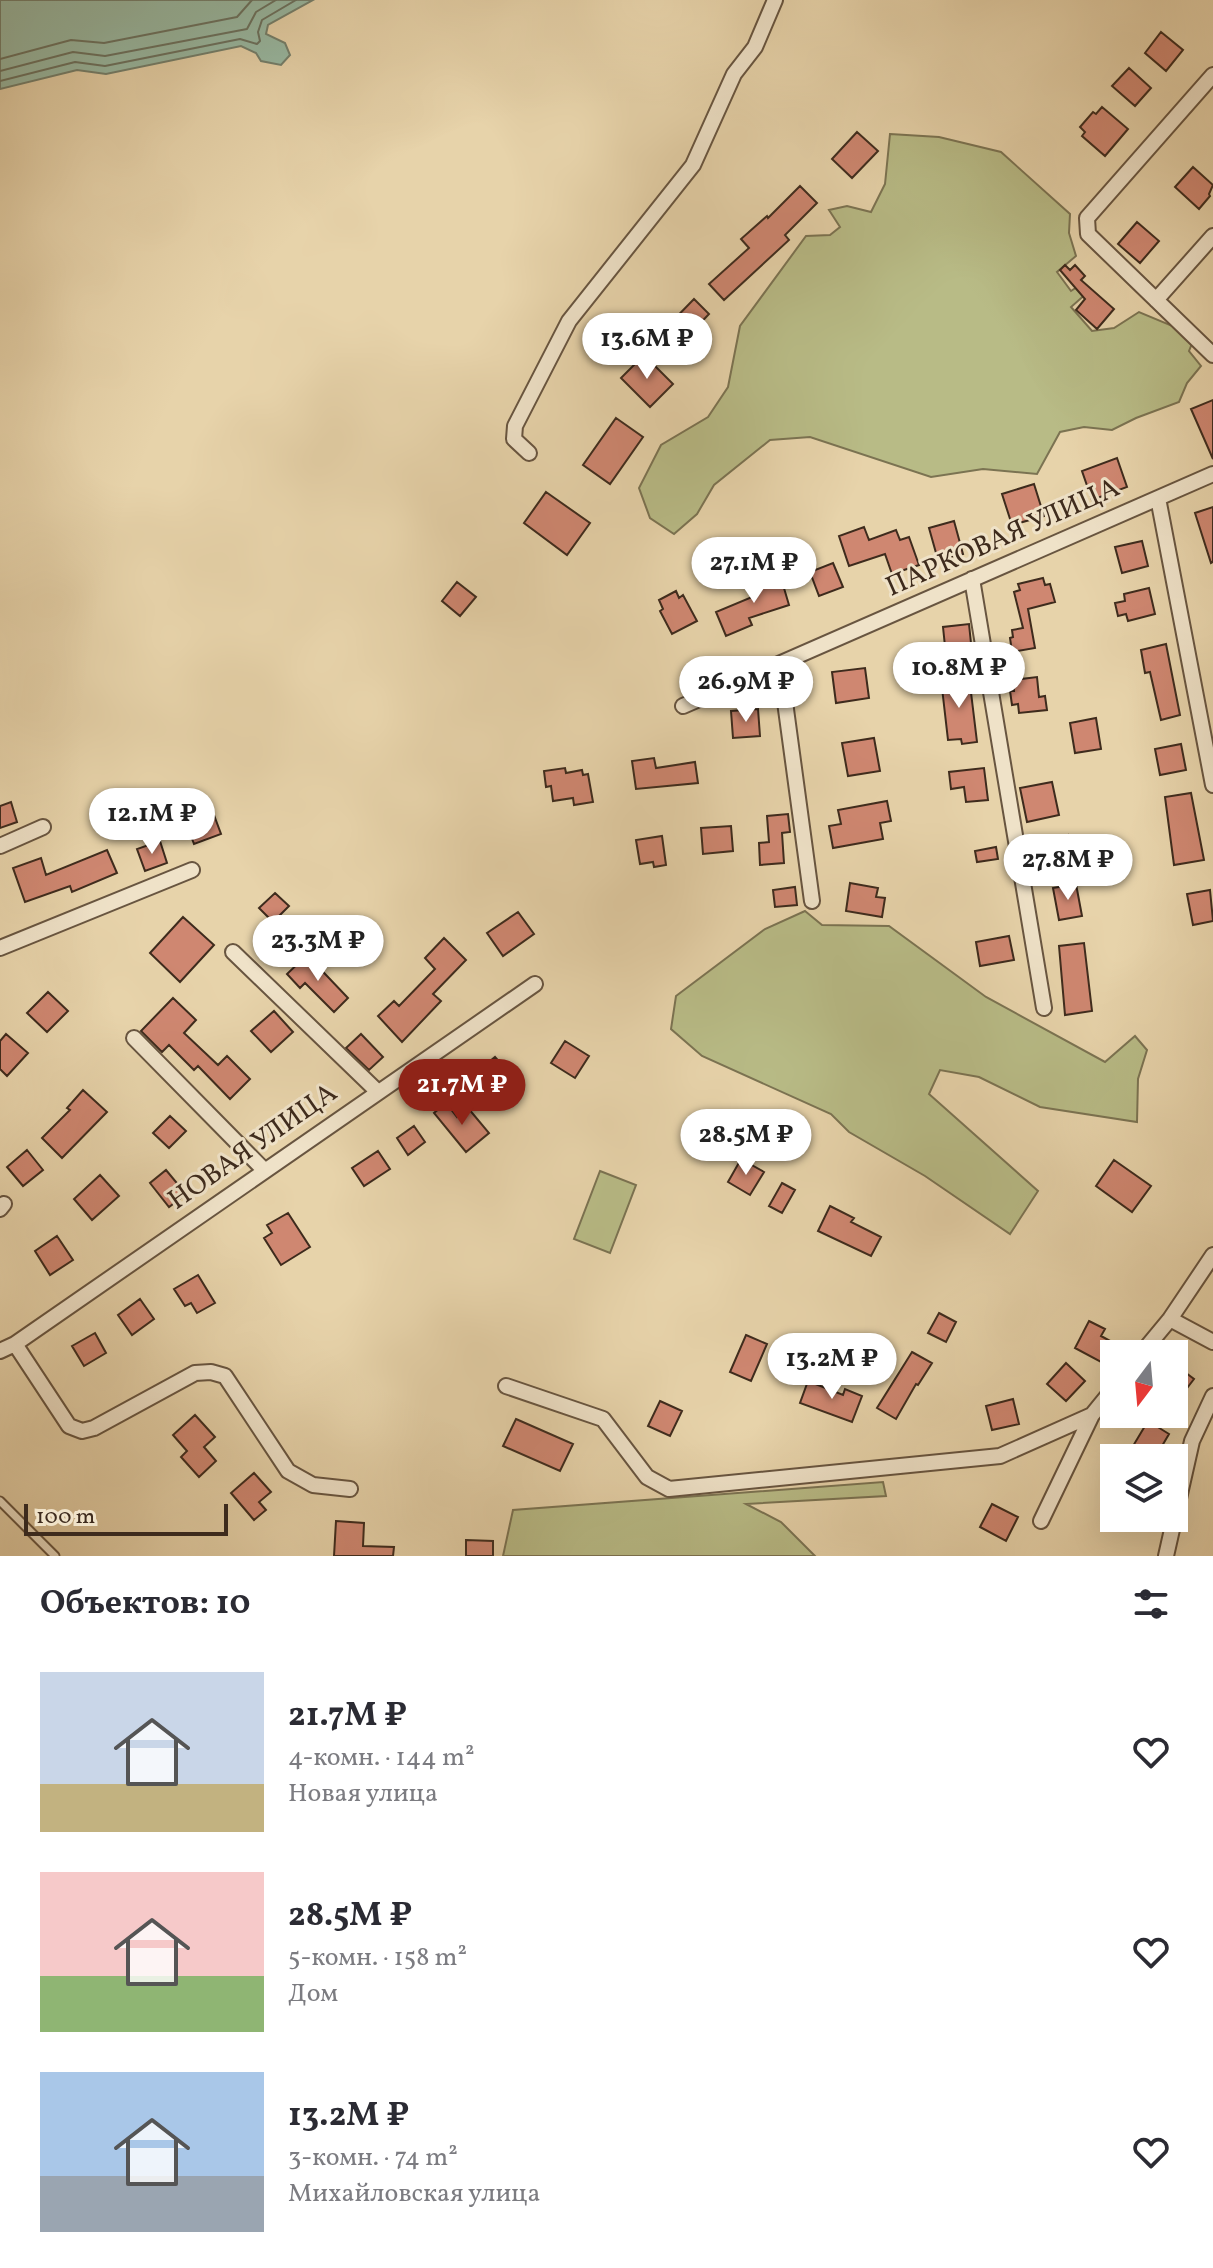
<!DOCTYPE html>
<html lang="ru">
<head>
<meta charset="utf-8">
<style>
  :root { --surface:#fff; --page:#f2f2f3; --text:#2b2b33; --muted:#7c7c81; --accent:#8f2418 }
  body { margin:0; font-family:Vollkorn,serif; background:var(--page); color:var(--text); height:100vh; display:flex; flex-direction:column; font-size:30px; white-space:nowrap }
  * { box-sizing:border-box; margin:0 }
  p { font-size:26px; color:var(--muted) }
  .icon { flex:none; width:44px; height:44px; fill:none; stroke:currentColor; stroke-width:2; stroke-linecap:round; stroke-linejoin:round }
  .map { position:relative; height:1556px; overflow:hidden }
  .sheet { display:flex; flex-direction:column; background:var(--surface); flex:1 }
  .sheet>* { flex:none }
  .needle { width:52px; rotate:196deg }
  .controls { position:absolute; left:1100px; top:1340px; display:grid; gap:16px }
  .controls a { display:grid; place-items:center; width:88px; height:88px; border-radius:0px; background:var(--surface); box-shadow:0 8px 32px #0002; font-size:40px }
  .scale { position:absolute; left:24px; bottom:20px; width:204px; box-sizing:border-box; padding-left:8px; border:4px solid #3e2b1d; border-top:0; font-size:22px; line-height:28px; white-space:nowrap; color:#3e2b1d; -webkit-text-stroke:6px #efe2c8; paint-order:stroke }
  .price { position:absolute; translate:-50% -68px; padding:0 18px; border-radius:28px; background:#fff; color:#222; font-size:26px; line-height:52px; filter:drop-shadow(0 2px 4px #0008) }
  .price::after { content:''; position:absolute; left:50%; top:48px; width:24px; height:18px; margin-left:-12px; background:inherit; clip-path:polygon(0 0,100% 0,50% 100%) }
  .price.on { background:var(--accent); color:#fff }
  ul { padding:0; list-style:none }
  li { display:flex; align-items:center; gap:24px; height:200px; padding:0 40px }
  li span { display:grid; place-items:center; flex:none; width:224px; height:160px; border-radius:0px; color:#555 }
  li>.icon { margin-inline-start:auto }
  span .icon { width:96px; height:96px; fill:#fffc; stroke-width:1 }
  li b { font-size:34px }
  h2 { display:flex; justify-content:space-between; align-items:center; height:96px; padding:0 40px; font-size:34px }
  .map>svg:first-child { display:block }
  .green { fill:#b8bb86; stroke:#7b7352; stroke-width:2 }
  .water { fill:#98b9a3; stroke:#74806d; stroke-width:2 }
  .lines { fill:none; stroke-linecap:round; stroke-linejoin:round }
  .shore { stroke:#6b7260; stroke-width:2 }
  .building { fill:#cf8771; stroke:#3e2b1d; stroke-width:2 }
  .lane-casing { stroke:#685540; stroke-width:11 }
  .street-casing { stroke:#685540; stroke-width:18 }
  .lane { stroke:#efe2c8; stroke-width:7 }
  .street { stroke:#efe2c8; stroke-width:14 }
  .labels { text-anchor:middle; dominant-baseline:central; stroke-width:6; stroke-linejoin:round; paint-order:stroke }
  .street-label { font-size:28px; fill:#3e2b1d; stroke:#efe2c8 }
</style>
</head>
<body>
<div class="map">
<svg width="1213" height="1556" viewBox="0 0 1213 1556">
  <rect width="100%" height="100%" fill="#e7d3aa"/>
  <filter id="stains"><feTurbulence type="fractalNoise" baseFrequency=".0025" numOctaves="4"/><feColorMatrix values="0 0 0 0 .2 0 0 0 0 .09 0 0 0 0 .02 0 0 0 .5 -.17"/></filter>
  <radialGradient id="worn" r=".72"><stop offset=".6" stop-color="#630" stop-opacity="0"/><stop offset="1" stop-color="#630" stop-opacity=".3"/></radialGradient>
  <path class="green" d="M890,134L939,137L1001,152L1070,214L1069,233L1076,256L1057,272L1071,291L1080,285L1088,292L1071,307L1092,331L1114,328L1139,312L1175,327L1193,341L1189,351L1201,366L1187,383L1179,402L1136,418L1112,430L1084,427L1060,432L1037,474L983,469L931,477L810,437L770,440L714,485L697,514L674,534L650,518L639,488L661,445L708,417L728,387L740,326L806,236L830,235L840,227L829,210L847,206L871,212L885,184Z
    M805,911L822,925L889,926L986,997L1105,1062L1135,1036L1147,1050L1138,1079L1137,1122L1040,1107L979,1077L940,1070L929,1094L1038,1191L1010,1234L925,1176L849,1132L831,1114L702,1056L671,1029L676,996L765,929Z
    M600,1171L636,1185L610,1253L574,1239Z
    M883,1482L886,1496L746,1504L781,1522L815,1556H503L513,1510Z"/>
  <path class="water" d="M0,0H313L268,25L266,34L285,43L290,55L281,65L261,61L256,53L241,46L106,74L77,70L0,89Z"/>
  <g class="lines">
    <path class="shore" d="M0,59L71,40L104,43L237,17L252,0
      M0,71L73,52L105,56L247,29L256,12L276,0
      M0,81L75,62L105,66L240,39L257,44L260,41L258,32L262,20L296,0"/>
  </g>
  <path class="building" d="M1161,32L1183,50L1166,71L1145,53Z
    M1129,68L1151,88L1135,106L1112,86Z
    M1102,107L1128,129L1105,156L1082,136L1085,132L1080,127L1093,112L1096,114Z
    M857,132L878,151L852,178L832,159Z
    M1193,167L1213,185L1209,194L1210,196L1199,209L1175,187Z
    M800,186L817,203L785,235L789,240L724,300L709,284L749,248L741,239L767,216L768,218Z
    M1137,222L1159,241L1140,263L1118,244Z
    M1065,265L1070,270L1075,265L1085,276L1081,280L1114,309L1097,329L1076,310L1085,299L1060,270Z
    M694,299L709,314L676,349L660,334Z
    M644,355L673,384L650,407L621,378Z
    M1213,400V459L1191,409Z
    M616,418L643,437L610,484L583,465Z
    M1117,458L1127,487L1092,500L1082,471Z
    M1034,484L1044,516L1012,525L1002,494Z
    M546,492L590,523L567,555L524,523Z
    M1213,507V562L1211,563L1195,513Z
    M954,521L963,554L938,560L929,528Z
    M864,527L869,540L896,530L900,540L909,537L919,565L892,574L885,554L849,566L839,536Z
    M1142,541L1148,566L1122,573L1115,547Z
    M833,563L843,587L819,596L810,572Z
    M775,574L777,579L781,578L789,605L749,618L752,625L726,636L716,612L757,595L754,587L758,586L756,579Z
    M1043,578L1045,585L1050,584L1055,602L1028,609L1035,648L1012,652L1010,638L1013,637L1012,630L1023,628L1014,592L1020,590L1018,584Z
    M457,582L476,597L460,616L442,601Z
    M1149,588L1155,614L1128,621L1126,614L1118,616L1115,603L1125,601L1124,594Z
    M676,591L679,598L683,595L697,621L672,634L660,611L663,609L659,600Z
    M969,624L972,653L946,656L943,627Z
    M1166,644L1180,715L1161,720L1150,672L1145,673L1141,650Z
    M865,668L869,698L836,703L832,672Z
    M969,676L977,742L962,744L961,739L948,740L941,679Z
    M1037,677L1039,697L1045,696L1047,710L1019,713L1018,704L1012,705L1010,691H1014L1013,680Z
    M758,709L760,736L733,738L731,711Z
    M1096,718L1101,749L1075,753L1070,723Z
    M874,738L880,771L848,776L842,743Z
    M1181,744L1186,770L1160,775L1155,749Z
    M654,758L656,768L695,762L698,783L636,789L632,761Z
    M565,768L566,773L582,770L583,775L588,774L593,802L574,805L573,798L553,801L551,786L546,787L544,771Z
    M984,768L988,800L966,802L964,787L951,789L949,772Z
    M1052,782L1059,815L1027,822L1020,788Z
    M1191,793L1204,860L1174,865L1165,797Z
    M887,801L891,821L880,823L883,839L833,848L829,826L841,824L838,810Z
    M11,802L17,822L0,828V806Z
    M211,807L221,834L194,844L184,817Z
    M788,814L790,832L782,833L784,863L760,865L759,843L769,842L767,816Z
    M731,826L733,851L703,854L701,828Z
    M1068,835L1073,864L1045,869L1040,840Z
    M662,836L666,865L654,867L653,862L640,864L636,840Z
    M160,841L167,863L145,871L137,849Z
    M996,847L998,859L977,862L975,851Z
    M107,850L117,873L72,892L70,886L25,902L13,868L41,858L46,875Z
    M850,883L878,888L876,897L885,898L882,917L846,911Z
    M1076,884L1082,916L1059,920L1053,888Z
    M795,887L797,905L775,907L773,890Z
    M1210,890L1213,921L1193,925L1187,894Z
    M275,893L289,906L273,922L259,908Z
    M518,912L534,934L503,956L487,933Z
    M183,917L214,945L180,982L150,953Z
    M1009,936L1014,960L980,966L976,942Z
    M444,938L466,960L433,994L441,1001L402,1042L378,1016L394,1001L399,1006L435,969L425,958Z
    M1084,943L1092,1011L1065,1015L1059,946Z
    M307,955L348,998L334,1012L305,983L300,988L287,974Z
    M48,992L68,1011L47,1032L27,1013Z
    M173,998L196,1020L184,1033L218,1065L227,1056L250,1079L230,1099L198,1066L194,1070L169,1045L162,1052L141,1031Z
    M274,1011L293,1032L271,1052L251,1031Z
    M6,1034L28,1053L7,1076L0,1069V1041Z
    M361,1034L383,1057L369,1070L346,1048Z
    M565,1041L589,1056L575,1078L551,1063Z
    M495,1057L514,1079L482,1105L464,1083Z
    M83,1090L107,1112L62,1158L42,1138L70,1110L67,1108Z
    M446,1103L457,1117L468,1108L489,1133L466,1152L434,1113Z
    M170,1116L186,1131L169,1148L153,1133Z
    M414,1126L425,1142L408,1155L397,1138Z
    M27,1150L43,1170L23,1186L7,1167Z
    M378,1151L390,1169L364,1186L352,1168Z
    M741,1159L764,1172L750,1195L728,1182Z
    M1114,1160L1151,1186L1132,1212L1096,1186Z
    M166,1170L186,1194L169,1207L150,1183Z
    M100,1175L119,1196L92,1220L74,1199Z
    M782,1183L795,1190L782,1213L769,1206Z
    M830,1206L854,1218L851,1222L881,1237L871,1256L818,1231Z
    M288,1213L310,1247L281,1265L264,1238L272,1233L267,1225Z
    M57,1236L73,1260L50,1275L35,1251Z
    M198,1275L215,1303L197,1313L191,1303L185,1306L174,1289Z
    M140,1299L154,1319L132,1335L118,1315Z
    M939,1313L956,1322L946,1342L928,1333Z
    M1089,1321L1105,1329L1101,1336L1112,1342L1101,1362L1075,1348Z
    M95,1333L106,1353L84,1366L72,1346Z
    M746,1335L767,1344L751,1381L730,1372Z
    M912,1352L932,1363L918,1385L916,1384L896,1419L877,1408Z
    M1066,1363L1085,1381L1066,1401L1047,1384Z
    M1174,1364L1194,1379L1174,1405Z
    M808,1381L843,1395L845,1389L862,1396L852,1422L800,1403Z
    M1013,1399L1019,1424L992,1430L986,1406Z
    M660,1401L682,1411L670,1436L648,1426Z
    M195,1415L215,1437L204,1447L216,1461L199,1477L181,1457L187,1451L173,1435Z
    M516,1419L573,1444L560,1471L503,1446Z
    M1148,1421L1169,1434L1155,1458L1133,1446Z
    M254,1473L271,1492L259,1502L266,1510L254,1520L231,1493Z
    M992,1504L1018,1517L1006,1541L980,1527Z
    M336,1521L364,1523L363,1546L394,1547L393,1556H334Z
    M466,1540L493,1541V1556H466Z"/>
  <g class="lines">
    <defs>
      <path id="lane" d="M0,1501L55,1556"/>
      <path id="street" d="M1213,75L1087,218L1088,234L1213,355
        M1156,300L1213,236
        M529,453L514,439L515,426L569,321L693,165L734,74L755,47L775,0
        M1158,498L1213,785
        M972,579L1044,1008
        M780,665L812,901
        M683,706L1213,474
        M0,846L43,827
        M0,948L192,870
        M233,952L378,1092
        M134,1038L264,1170
        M0,1209L4,1204
        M1170,1319L1213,1342
        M15,1344L69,1426L82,1431L94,1428L195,1373L211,1372L225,1376L288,1471L313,1485L350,1489
        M0,1351L15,1344L535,984
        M1141,1354L1170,1319L1213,1255
        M506,1386L603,1419L647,1477L669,1489L1000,1456L1092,1415L1114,1388
        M1041,1521L1092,1415
        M1166,1556L1192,1441L1213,1396"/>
    </defs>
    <use href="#lane" class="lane-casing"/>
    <use href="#street" class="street-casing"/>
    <use href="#lane" class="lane"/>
    <use href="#street" class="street"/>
  </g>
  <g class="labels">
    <g class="street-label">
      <text transform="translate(1003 538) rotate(-24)">ПАРКОВАЯ УЛИЦА</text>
      <text transform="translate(253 1147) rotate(-35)">НОВАЯ УЛИЦА</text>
    </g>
  </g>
  <rect width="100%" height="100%" filter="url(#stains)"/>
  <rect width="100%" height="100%" fill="url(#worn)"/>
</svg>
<div class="controls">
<a><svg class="needle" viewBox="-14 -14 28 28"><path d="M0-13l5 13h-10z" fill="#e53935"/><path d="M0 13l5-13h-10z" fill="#7c7c81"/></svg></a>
<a><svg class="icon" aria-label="layers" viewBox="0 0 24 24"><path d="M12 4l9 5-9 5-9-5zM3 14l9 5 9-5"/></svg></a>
</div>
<div class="scale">100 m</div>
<b class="price" style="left:647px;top:381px">13.6M ₽</b>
<b class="price" style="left:754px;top:605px">27.1M ₽</b>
<b class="price" style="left:959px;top:710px">10.8M ₽</b>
<b class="price" style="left:746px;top:724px">26.9M ₽</b>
<b class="price" style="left:152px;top:856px">12.1M ₽</b>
<b class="price" style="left:1068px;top:902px">27.8M ₽</b>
<b class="price" style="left:318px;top:983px">23.3M ₽</b>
<b class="price on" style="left:462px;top:1127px">21.7M ₽</b>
<b class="price" style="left:746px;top:1177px">28.5M ₽</b>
<b class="price" style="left:832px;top:1401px">13.2M ₽</b>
</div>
<section class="sheet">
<h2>Объектов: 10<svg class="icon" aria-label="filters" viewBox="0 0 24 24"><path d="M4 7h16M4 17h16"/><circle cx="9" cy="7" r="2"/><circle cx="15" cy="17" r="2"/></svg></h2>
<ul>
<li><span style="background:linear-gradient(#c9d6e8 70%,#c2b280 0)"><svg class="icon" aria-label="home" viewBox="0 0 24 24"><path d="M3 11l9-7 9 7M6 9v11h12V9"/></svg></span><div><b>21.7M ₽</b><p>4-комн. · 144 m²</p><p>Новая улица</p></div><svg class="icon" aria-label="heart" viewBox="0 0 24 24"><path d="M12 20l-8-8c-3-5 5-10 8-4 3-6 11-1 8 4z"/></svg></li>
<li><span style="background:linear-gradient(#f6c9c9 65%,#8fb573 0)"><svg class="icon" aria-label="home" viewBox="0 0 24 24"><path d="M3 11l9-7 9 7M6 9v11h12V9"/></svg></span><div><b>28.5M ₽</b><p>5-комн. · 158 m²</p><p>Дом</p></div><svg class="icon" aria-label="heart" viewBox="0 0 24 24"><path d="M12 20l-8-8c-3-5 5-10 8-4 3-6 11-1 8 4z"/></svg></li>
<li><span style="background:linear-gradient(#a9c7e8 65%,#9aa5b1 0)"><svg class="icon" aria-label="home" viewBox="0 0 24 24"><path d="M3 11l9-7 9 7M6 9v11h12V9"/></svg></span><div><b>13.2M ₽</b><p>3-комн. · 74 m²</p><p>Михайловская улица</p></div><svg class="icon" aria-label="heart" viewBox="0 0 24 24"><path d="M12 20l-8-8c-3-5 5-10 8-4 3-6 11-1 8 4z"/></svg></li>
</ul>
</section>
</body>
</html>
